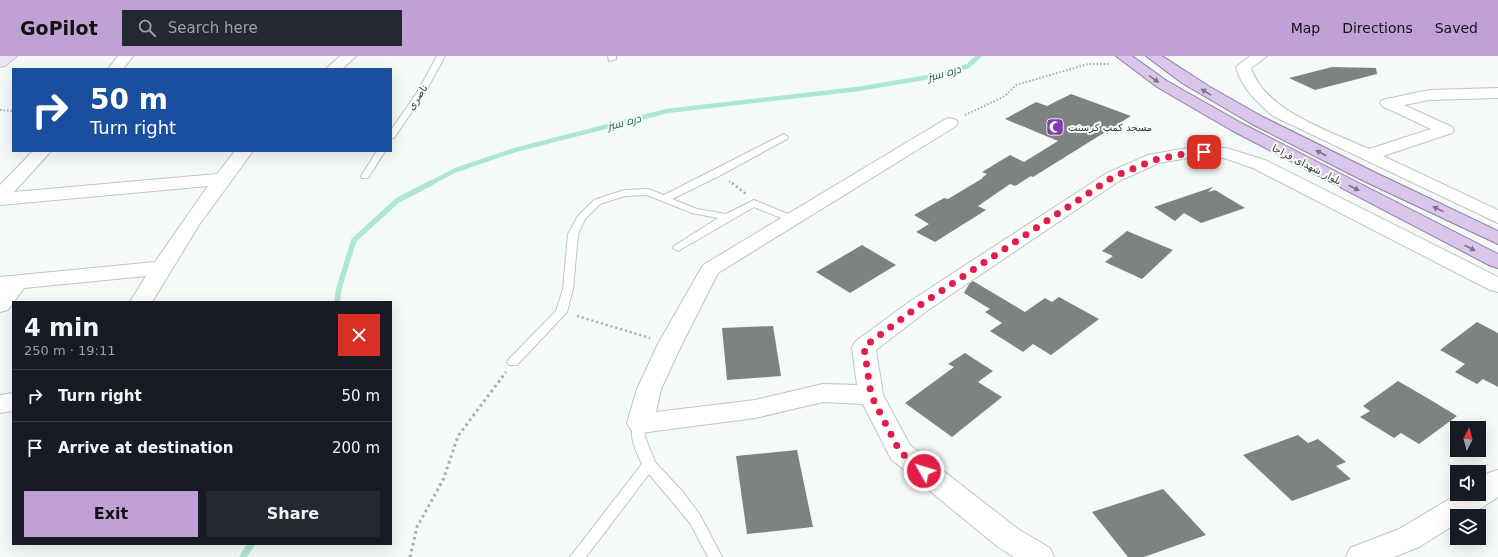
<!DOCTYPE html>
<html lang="en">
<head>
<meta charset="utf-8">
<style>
	body { margin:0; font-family:"DejaVu Sans",Cairo,sans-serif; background:#242831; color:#f1f3f6; height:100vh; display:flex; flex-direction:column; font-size:15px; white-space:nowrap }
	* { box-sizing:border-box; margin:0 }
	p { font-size:13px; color:#9ea1a6 }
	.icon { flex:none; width:22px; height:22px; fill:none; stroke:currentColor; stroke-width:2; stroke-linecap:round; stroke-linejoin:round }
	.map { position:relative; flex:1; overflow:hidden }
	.side { position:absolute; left:12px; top:245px; width:380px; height:244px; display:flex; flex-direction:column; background:#171b24; border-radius:0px; box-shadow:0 4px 16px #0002 }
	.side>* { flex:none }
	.top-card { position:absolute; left:12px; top:12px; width:380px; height:84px; border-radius:0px; box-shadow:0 4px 16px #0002; background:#1a4fa0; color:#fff; overflow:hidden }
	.needle { width:26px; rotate:6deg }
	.fabs { position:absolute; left:1450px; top:365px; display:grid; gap:8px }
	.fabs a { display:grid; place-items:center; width:36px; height:36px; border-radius:0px; background:#171b24; box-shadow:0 4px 16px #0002; font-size:20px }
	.pin { position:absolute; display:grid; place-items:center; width:34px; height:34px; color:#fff; margin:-17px; border-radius:8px; box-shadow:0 2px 6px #0006 }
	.me { position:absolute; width:44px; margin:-22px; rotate:309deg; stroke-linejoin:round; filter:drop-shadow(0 0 3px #0008) }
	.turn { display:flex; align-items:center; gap:14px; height:84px; padding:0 12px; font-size:18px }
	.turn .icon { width:52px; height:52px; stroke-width:2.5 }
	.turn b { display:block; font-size:28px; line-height:34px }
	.round { display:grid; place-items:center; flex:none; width:42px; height:42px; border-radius:0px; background:#242831 }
	.overview { display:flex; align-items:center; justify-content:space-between; height:68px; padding:0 12px }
	h1 { font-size:24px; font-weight:800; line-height:30px }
	.primary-button { display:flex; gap:8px; margin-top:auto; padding:8px 12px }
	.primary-button a { flex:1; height:46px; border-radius:0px; background:#c0a1d6; color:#111; font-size:16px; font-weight:800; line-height:46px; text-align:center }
	.primary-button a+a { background:#242831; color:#f1f3f6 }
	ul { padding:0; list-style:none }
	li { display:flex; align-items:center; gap:12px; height:52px; padding:0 12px; border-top:1px solid #363941 }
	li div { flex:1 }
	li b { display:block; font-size:15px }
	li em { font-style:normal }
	header { display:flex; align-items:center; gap:24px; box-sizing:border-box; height:56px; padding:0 20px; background:#c0a1d6; color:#111 }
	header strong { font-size:19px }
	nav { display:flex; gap:22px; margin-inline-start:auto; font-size:14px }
	.search { width:280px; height:36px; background:#242831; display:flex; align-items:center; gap:10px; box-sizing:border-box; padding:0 14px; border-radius:0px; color:#9ea1a6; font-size:15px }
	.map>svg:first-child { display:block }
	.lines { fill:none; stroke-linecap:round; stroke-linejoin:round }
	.stream-far2 { stroke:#aee7cf; stroke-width:4.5 }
	.stream-far1 { stroke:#aee7cf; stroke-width:5.5 }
	.stream { stroke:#aee7cf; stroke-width:7 }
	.building { fill:#7e8380 }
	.service-casing { stroke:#bfc5c2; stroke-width:2 }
	.minor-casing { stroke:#bfc5c2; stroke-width:2 }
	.secondary-casing { stroke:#bfc5c2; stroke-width:2 }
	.primary-casing { stroke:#927ca4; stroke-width:2 }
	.path-far2 { stroke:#a8adaa; stroke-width:2; stroke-dasharray:1.5 2; stroke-linecap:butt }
	.path-far1 { stroke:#a8adaa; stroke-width:2.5; stroke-dasharray:2 3; stroke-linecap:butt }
	.path { stroke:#a8adaa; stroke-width:3; stroke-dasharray:2.5 3.5; stroke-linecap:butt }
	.service { fill:#fff; fill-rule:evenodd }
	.minor { fill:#fff; fill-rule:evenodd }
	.secondary { fill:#ede2f5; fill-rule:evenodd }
	.primary { fill:#dac5eb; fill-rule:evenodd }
	.oneway { fill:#7a7381 }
	.route { stroke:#e11d48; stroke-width:7; stroke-dasharray:0 12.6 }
	.labels { text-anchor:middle; stroke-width:4; stroke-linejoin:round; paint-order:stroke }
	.far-street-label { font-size:10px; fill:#3a3c3b; stroke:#f4faf7 }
	.far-poi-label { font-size:10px; fill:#3a3c3b; stroke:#f4faf7; text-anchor:start }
	.far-water-label { font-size:11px; font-style:italic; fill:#1f634c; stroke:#f4faf7 }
</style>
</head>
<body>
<header>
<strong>GoPilot</strong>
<div class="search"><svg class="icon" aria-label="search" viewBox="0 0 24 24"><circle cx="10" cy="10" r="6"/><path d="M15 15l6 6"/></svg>Search here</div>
<nav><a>Map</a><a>Directions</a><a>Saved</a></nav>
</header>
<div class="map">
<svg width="1498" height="501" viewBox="0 0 1498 501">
	<rect width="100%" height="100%" fill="#f4faf7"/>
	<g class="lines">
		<polyline class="stream-far2" points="429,128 456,114 515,94 667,55 858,33 935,20 968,10 979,0"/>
		<polyline class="stream-far1" points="337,246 339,232 354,184 398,144 431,127"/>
		<polyline class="stream" points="243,501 251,488"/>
	</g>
	<g class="building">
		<polygon points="1332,11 1376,12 1377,18 1315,34 1289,22"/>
		<polygon points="1071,38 1131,60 1033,121 1031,120 1015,130 1010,128 978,150 986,154 935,186 916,176 929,168 914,159 944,142 948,143 983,122 982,122 987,118 982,116 1010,99 1024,106 1058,85 1005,63 1036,46 1047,50"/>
		<polygon points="1213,131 1208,136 1215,134 1245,152 1201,167 1184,157 1175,165 1154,151"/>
		<polygon points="1127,175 1173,194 1142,223 1105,206 1113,200 1102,195"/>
		<polygon points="862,189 896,209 850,237 816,216"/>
		<polygon points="973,225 1025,256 1045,242 1052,246 1059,241 1099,263 1051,299 1033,288 1023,296 990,275 1002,267 985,256 990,253 964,237 969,228"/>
		<polygon points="1477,266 1498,277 1498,331 1483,323 1477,328 1455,316 1465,308 1440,294"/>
		<polygon points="773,270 781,320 727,324 722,272"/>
		<polygon points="965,297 993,315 978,326 1002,341 952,381 905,347 954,311 948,308"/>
		<polygon points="1398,325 1429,343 1457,360 1419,388 1401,377 1394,382 1360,361 1370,355 1363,350"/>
		<polygon points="1298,379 1308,387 1318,383 1346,406 1336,410 1351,423 1292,445 1243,399"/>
		<polygon points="797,394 813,471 747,478 736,400"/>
		<polygon points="1163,433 1206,479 1144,501 1128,501 1092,456"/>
	</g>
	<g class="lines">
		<defs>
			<g id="service">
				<polygon points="437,0 445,0 426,35 394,82 391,82 391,74 418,35"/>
				<polygon points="608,0 616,0 616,3 609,5"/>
				<polygon points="784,78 788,81 787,83 719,120 672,143 697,153 726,158 754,144 795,161 797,163 795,165 789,165 754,151 678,195 673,192 674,190 718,162 692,157 647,139 625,140 600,148 585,163 578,178 573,233 567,256 517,309 509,309 507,306 509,303 556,255 563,233 568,178 578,160 594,144 624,134 648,133 664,139"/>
				<polygon points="377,95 385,95 368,122 362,122 361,120"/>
				<path d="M 640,362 L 645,364 L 646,367 L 645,381 L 655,406 L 683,436 L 700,459 L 722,501 L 708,501 L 690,467 L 649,418 L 586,501 L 570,501 L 642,408 C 636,394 627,379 635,364 Z"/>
			</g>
			<g id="minor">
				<polygon points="118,0 133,0 123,13 108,13"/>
				<polygon points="340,0 356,0 342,13 326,13"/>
				<path d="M 1250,0 L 1267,0 L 1251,12 C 1265,55 1330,75 1369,93 L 1431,73 L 1382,50 L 1380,47 L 1382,44 L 1429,34 L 1498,32 L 1498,42 L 1429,44 L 1404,49 L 1452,71 L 1454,74 L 1452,77 L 1383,100 L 1498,154 L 1498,167 L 1273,60 C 1257,46 1242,33 1236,11 Z"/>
				<polygon points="950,62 956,64 958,67 956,70 718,217 682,288 661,333 656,356 755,344 823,328 857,329 852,291 856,285 912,244 1107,117 1148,99 1193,91 1226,92 1265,104 1498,221 1498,236 1490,234 1253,112 1224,102 1193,101 1159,107 1119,125 928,254 876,294 883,339 910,389 1018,473 1050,492 1054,501 1014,501 998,491 891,403 863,348 823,346 755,362 640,377 631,374 627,367 637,333 658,288 703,209 944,64"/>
				<polygon points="33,95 51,95 14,136 217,118 235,95 253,95 199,169 152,246 130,246 146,220 24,232 8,254 0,256 0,221 155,206 208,130 0,149 0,129"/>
				<polygon points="13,337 13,355 0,357 0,339"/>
				<polygon points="1498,414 1498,441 1469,460 1457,460 1457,467 1419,491 1394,501 1346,501 1350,492 1399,473 1458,438 1479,438 1479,425 1488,417"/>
			</g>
			<polygon id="secondary" points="0,0 17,0 5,10 0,11"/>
			<g id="primary">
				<polygon points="1116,0 1132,0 1167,25 1243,68 1498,198 1498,212 1491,210 1231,74 1157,31"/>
				<polygon points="1146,0 1162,0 1210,31 1263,61 1376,117 1498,175 1498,188 1364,125 1252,68 1182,27"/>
			</g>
		</defs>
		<use href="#service" class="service-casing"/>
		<use href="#minor" class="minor-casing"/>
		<use href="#secondary" class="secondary-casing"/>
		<use href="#primary" class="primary-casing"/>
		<g class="path-far2">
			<polyline points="0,54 13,55"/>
			<polyline points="965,59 1005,40 1016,29 1088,8 1110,8"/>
			<polyline points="729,125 734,128"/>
		</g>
		<g class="path-far1">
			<polyline points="732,127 746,138"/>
			<polyline points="577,260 650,282"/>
		</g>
		<polyline class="path" points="410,501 417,471 443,424 458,380 506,316"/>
		<use href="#service" class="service"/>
		<use href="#minor" class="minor"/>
		<use href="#secondary" class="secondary"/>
		<use href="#primary" class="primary"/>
	</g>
	<defs><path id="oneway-solid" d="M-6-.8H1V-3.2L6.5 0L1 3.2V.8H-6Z"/></defs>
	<g class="oneway">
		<use href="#oneway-solid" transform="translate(1154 23) rotate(34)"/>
		<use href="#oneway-solid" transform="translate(1206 36) rotate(-148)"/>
		<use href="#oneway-solid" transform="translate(1321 97) rotate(-153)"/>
		<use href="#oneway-solid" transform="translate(1354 132) rotate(27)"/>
		<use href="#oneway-solid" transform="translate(1438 153) rotate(-154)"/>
		<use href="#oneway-solid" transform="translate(1470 192) rotate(27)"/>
	</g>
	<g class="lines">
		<polyline class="route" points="924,415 900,396 871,339 864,291 920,249 1113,121 1154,104 1193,96 1204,96"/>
	</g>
	<defs>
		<symbol id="mosque-square" viewBox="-11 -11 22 22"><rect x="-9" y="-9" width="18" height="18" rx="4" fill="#833caf" stroke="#f4faf7"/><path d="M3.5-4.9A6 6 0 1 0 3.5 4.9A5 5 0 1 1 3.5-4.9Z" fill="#fff"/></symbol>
	</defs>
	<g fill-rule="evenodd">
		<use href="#mosque-square" x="1045" y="61" width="20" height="20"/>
	</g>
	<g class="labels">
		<g class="far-street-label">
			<text transform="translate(417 41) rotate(-57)" y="4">ناصری</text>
			<text transform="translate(1307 108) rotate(27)" y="4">بلوار شهدای فراجا</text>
		</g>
		<g class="far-poi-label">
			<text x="1068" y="75">مسجد کمپ کرسنت</text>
		</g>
		<g class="far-water-label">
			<text transform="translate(944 17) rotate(-15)" y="4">دره سبز</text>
			<text transform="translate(624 66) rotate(-14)" y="4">دره سبز</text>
		</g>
	</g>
</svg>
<div class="fabs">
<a><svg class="needle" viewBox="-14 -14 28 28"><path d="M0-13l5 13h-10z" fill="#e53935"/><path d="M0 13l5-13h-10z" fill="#9ea1a6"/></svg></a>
<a><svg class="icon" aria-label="sound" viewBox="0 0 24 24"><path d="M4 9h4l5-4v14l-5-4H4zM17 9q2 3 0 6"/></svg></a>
<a><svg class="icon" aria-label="layers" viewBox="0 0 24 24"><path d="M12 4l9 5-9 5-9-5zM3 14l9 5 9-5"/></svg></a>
</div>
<div class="pin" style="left:1204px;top:96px;background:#d93025"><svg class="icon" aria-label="arrive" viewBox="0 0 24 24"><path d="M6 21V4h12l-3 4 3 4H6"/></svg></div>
<svg class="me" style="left:924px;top:415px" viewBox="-20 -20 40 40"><circle r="17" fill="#e11d48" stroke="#fff" stroke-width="3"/><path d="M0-11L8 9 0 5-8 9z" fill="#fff"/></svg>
<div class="top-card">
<div class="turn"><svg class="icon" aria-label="right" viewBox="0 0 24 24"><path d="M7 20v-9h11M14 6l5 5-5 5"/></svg><div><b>50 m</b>Turn right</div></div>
</div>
<section class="side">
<div class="overview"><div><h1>4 min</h1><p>250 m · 19:11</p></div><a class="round" style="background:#d93025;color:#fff"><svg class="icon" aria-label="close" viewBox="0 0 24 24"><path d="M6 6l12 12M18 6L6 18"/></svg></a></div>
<ul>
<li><svg class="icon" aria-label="right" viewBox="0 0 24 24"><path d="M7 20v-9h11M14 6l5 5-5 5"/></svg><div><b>Turn right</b></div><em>50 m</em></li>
<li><svg class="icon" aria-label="arrive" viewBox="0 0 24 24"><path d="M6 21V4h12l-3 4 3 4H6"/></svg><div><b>Arrive at destination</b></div><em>200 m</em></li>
</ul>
<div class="primary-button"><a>Exit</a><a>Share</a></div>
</section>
</div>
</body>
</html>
